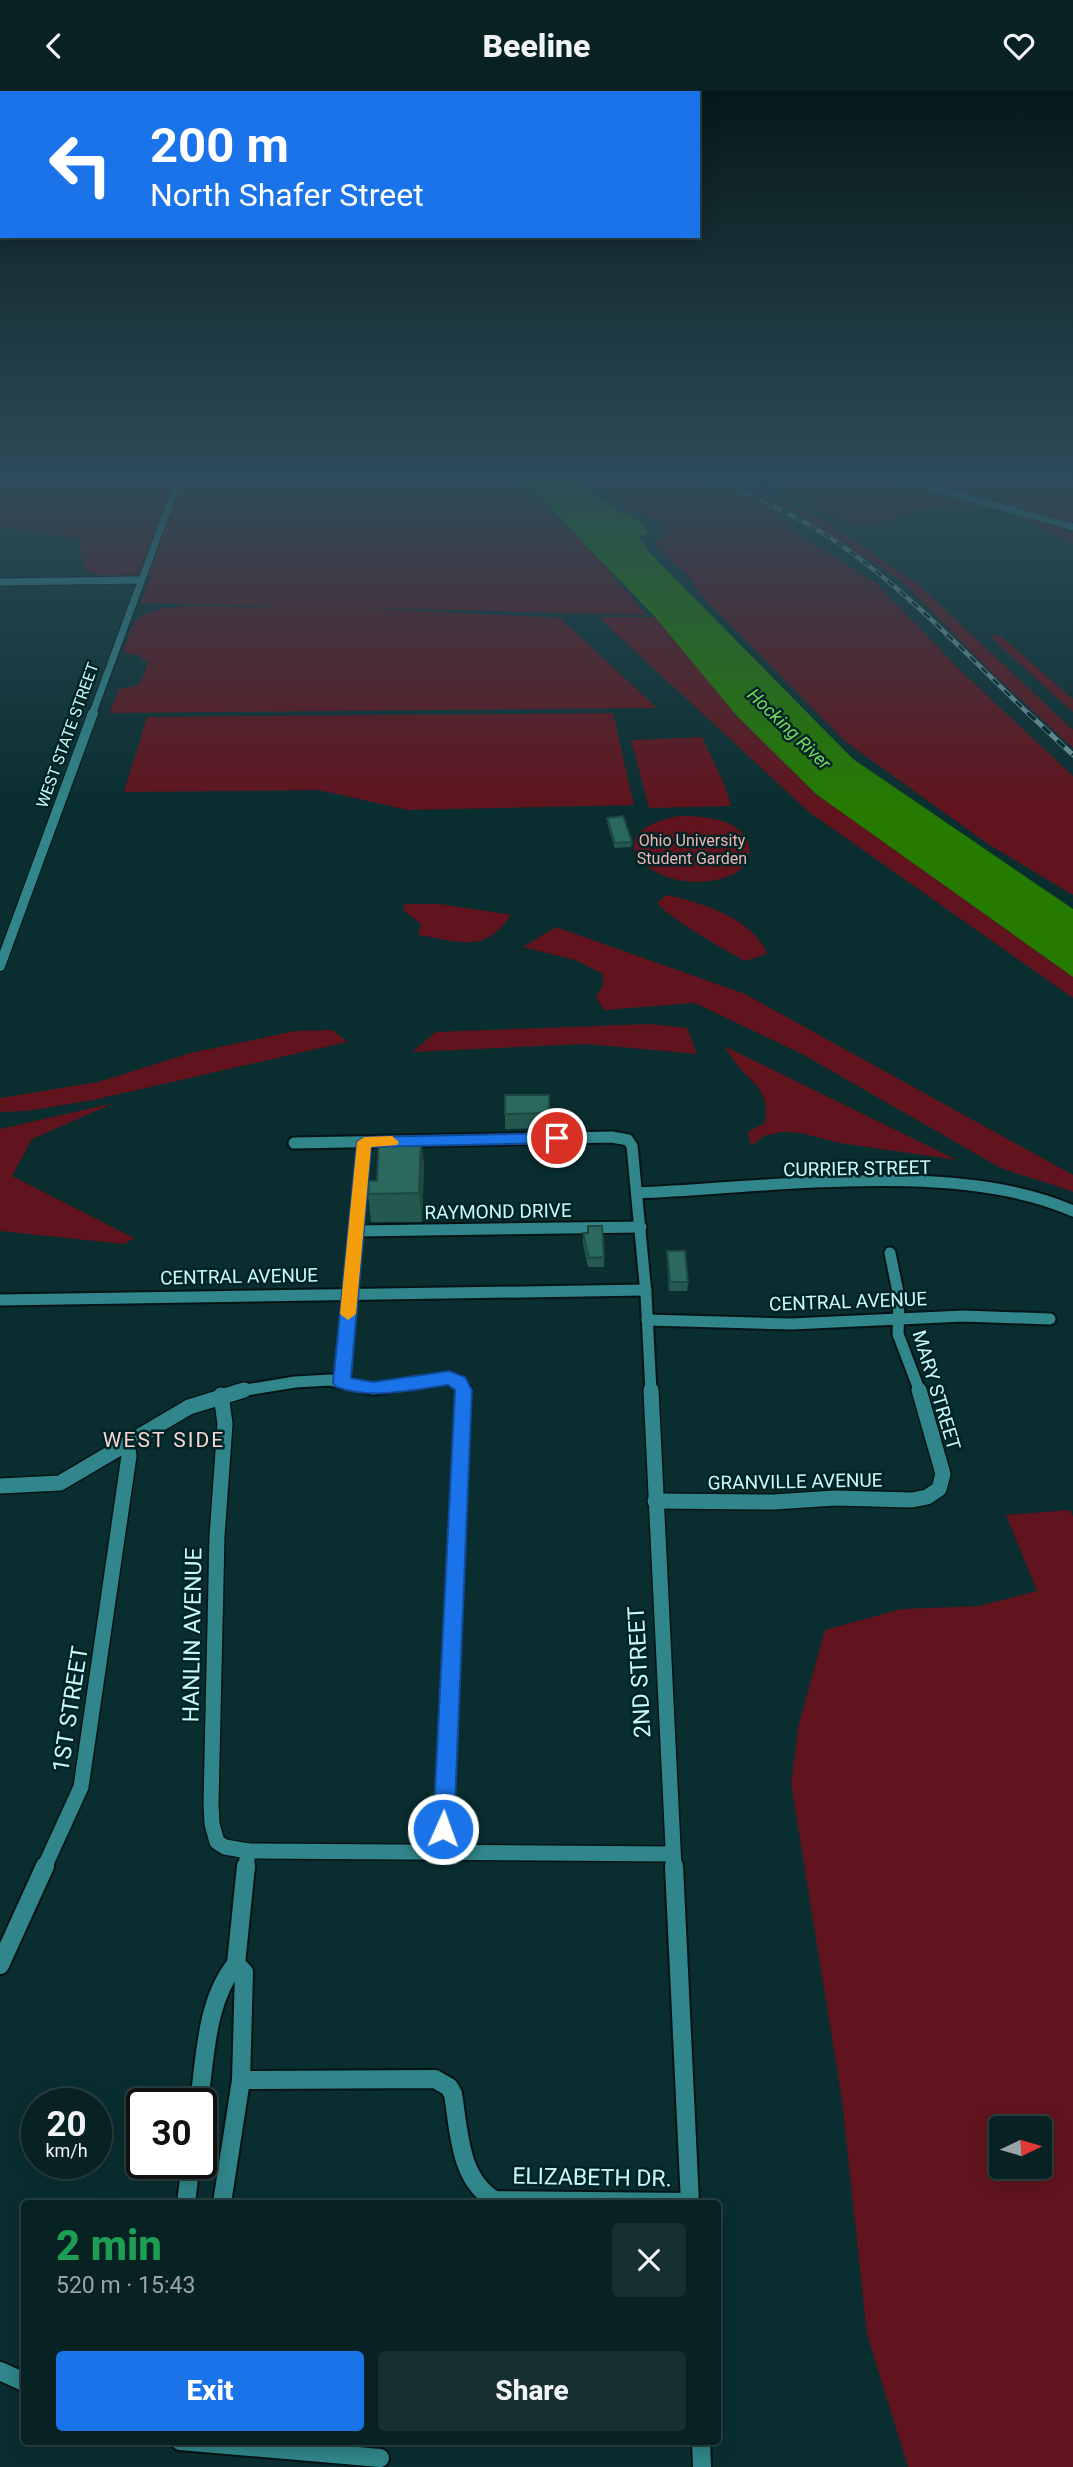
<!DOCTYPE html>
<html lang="en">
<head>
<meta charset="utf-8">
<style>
	body { margin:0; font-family:Roboto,sans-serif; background:#162f31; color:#f1f3f6; height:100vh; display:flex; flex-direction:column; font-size:26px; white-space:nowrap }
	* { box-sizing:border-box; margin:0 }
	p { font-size:23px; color:#98a4a6 }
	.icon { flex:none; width:38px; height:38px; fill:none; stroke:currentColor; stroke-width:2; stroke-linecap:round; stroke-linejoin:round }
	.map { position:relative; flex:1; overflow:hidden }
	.panel { position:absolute; left:21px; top:2109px; width:700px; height:245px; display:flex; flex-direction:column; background:#082224; border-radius:7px; box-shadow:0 4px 18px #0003,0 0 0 2px #293f41 }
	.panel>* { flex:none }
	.top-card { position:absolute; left:0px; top:0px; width:700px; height:147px; box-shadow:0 4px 18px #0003,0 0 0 2px #293f41; background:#1a73e8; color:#fff; overflow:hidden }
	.needle { width:46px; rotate:85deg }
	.fabs { position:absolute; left:989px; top:2025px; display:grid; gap:14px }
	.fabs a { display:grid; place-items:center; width:63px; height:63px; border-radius:7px; background:#082224; box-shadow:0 4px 18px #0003,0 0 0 2px #293f41; font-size:35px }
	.speed { position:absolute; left:21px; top:1997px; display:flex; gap:14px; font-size:35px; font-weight:700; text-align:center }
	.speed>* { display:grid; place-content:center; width:91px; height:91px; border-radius:50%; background:#082224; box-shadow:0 4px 18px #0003,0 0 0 2px #293f41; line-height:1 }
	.speed small { font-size:18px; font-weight:400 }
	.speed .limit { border:4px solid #111; border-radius:10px; background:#fff; color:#111 }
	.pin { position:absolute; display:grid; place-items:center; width:60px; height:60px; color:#fff; margin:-30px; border:4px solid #fff; border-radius:50%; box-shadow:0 2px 7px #0007 }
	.me { position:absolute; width:77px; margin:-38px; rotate:2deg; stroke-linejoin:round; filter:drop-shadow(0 0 5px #0008) }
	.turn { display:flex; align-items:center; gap:24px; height:147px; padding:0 35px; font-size:32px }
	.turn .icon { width:91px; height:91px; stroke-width:2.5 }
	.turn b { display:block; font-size:49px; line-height:60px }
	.round { display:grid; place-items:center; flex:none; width:74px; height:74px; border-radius:7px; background:#162f31 }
	.headline { display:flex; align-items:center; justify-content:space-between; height:119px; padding:0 35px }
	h1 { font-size:42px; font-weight:800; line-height:52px; color:#1e9e55 }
	.button { display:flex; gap:14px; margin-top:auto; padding:14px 35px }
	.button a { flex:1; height:80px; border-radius:7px; background:#1a73e8; color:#fff; font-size:28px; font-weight:800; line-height:80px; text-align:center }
	.button a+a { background:#162f31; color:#f1f3f6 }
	header { display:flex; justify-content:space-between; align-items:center; height:91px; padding:0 35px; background:#082224; font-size:32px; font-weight:800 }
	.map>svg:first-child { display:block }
	.green { fill:#61141d; fill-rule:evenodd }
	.water { fill:#257b00 }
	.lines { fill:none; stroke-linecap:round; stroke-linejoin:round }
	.street-far4-casing { stroke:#061415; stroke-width:9 }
	.street-far3-casing { stroke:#061415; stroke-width:12 }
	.street-far2-casing { stroke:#061415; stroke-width:15 }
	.street-far1-casing { stroke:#061415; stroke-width:18 }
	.street-casing { stroke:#061415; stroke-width:22 }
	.street-far4 { stroke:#30868a; stroke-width:7 }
	.street-far3 { stroke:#30868a; stroke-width:10 }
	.street-far2 { stroke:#30868a; stroke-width:11 }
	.street-far1 { stroke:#30868a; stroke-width:15 }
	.street { stroke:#30868a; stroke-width:18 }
	.rail-far1-casing { stroke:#6c9799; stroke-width:4.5 }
	.rail-casing { stroke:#6c9799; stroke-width:5 }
	.rail-far1 { stroke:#002426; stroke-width:2.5; stroke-dasharray:8; stroke-linecap:butt }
	.rail { stroke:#002426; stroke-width:3.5; stroke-dasharray:10; stroke-linecap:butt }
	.wall { fill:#255950 }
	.shaded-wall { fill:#1e4941 }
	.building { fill:#2b685d; stroke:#1e4941; stroke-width:2 }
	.route { fill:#1a73e8; stroke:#114b97; stroke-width:2 }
	.slow { fill:#f59e0b }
	.labels { text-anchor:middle; stroke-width:5; stroke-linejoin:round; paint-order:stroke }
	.far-street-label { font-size:16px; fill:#c8fafc; stroke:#002426 }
	.far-park-label { font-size:16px; fill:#f4b2b1; stroke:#002426 }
	.far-water-label { font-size:18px; font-style:italic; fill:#75dd5a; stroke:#002426 }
	.street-label { font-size:19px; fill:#c8fafc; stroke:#002426 }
	.neighbourhood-label { font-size:21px; letter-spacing:2px; fill:#f8d5d4; stroke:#002426 }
	.near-street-label { font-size:23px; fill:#c8fafc; stroke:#002426 }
</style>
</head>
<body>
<header><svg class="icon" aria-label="back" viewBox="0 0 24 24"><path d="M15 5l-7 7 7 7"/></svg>Beeline<svg class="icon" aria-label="heart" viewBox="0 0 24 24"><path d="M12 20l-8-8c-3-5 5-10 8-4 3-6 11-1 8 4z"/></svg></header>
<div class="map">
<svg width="1073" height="2376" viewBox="0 0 1073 2376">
	<rect width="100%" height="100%" fill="#0a2e30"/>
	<g class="green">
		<path d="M 0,385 L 505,385 C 560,422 604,473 646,524 L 365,517 L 560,527 L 657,617 L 110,622 L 119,598 L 139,594 L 149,570 L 143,570 L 141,565 L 123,561 C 127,551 131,533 139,527 C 165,506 242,520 275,515 L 141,512 L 151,484 L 99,484 L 86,480 L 79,458 L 83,448 L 0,436 Z"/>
		<path d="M 582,385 L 678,385 L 765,412 L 798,443 L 876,492 L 959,578 L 1073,685 L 1073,804 L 988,753 L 846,651 L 699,502 C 689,479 668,471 654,451 L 668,442 L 663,432 L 626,416 Z"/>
		<polygon points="721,385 731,385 816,424 918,493 1073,639 1073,657 992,582 904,492 786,415"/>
		<path d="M 759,385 L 857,385 L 977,410 L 1073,441 L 1073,453 C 1021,426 981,404 921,418 C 903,422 884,435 865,434 C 825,431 796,398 759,385 Z"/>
		<polygon points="896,385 1073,385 1073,432 944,394"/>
		<polygon points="598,526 655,526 736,624 816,703 1073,886 1073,907 809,721"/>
		<polygon points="1000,544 1073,608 1073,621 989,545"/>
		<polygon points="613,622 634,714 408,719 319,699 124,701 147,626"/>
		<polygon points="702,646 725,695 731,715 649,717 631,649"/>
		<path d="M 679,725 C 697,725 716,726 732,734 C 756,748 756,775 729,785 C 664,811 581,744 679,725 Z"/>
		<path d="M 666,804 C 700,811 753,827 767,863 L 745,870 C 723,858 672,829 657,812 Z"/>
		<path d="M 405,813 L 440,813 L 511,824 C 484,864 459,850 418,844 L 421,833 L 403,819 Z"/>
		<path d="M 556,836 L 745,903 L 1073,1084 L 1073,1101 C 1049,1091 1024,1086 999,1076 L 802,963 L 695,912 L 604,919 L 596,906 L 603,895 L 603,883 L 575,869 L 523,856 Z"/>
		<polygon points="649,933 687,937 697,963 587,953 412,961 436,941"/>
		<polygon points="333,939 347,951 93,1009 27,1020 0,1021 0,1007 98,991 191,962 295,940"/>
		<path d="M 724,955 L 957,1069 L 840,1052 L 801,1042 L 782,1041 L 764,1045 L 751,1055 L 748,1041 L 765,1032 C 769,1008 762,998 745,983 C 737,975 730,964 724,955 Z"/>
		<polygon points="114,1012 32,1048 12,1085 134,1147 124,1153 0,1140 0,1038"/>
		<path d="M 1069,1419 L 1073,1425 L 1073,2376 L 908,2376 L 867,2243 L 842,2009 L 791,1692 L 799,1633 L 825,1539 L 902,1518 L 979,1515 L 1037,1500 L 1006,1424 ZM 1001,2037 L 1040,2037 L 1040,2076 L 1001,2076 Z"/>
	</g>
	<polygon class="water" points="509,385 571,385 613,417 642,431 647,442 638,446 650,462 853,668 1073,818 1073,886 816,703 736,624 655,526 529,395"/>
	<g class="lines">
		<defs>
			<g id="street-far4">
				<polyline points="889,385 1073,436"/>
				<polyline points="0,491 141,489"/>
				<polyline points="92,624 180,385"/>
			</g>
			<polyline id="street-far3" points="0,875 93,622"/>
			<g id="street-far2">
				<polyline points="294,1052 612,1046 628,1049 632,1055 646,1203 651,1301"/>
				<path d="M 638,1102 C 765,1097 957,1068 1073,1120"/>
				<polyline points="357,1140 641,1136"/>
				<polyline points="890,1162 899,1206 898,1243 920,1301"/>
				<polyline points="0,1209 646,1199"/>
				<polyline points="647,1229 791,1233 964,1225 1050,1228"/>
				<polyline points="342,1292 364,1051"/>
				<polyline points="234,1301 295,1291 330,1289 373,1298 449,1287 459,1290 464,1301"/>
			</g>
			<g id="street-far1">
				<polyline points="651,1299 674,1777"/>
				<polyline points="221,1304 225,1333 217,1445 211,1712 212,1733 217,1751 225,1756 248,1760 673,1763"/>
				<polyline points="0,1395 60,1392 189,1316 244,1299"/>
				<polyline points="655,1410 774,1411 835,1407 912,1409 927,1406 939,1398 943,1383 919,1299"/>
				<polyline points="443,1760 464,1299"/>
				<polyline points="44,1777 81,1696 129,1365 127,1353"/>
				<polyline points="246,1777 248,1760"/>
			</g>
			<g id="street">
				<polyline points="674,1775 690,2112"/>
				<polyline points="0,1874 45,1775"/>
				<path d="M 241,1989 L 435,1988 L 449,1996 L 453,2003 C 459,2039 459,2089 495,2109 L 690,2111"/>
				<path d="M 199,2012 C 205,1967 206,1909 236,1873 L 246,1775"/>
				<polyline points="186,2112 191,2072"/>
				<polyline points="222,2112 241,1989 244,1881 236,1873"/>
				<polyline points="0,2280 24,2291"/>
				<polyline points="180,2350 380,2367"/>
				<polyline points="701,2350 702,2376"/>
			</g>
		</defs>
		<use href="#street-far4" class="street-far4-casing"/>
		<use href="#street-far3" class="street-far3-casing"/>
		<use href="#street-far2" class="street-far2-casing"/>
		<use href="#street-far1" class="street-far1-casing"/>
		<use href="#street" class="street-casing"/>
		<use href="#street-far4" class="street-far4"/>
		<use href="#street-far3" class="street-far3"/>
		<use href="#street-far2" class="street-far2"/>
		<use href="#street-far1" class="street-far1"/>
		<use href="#street" class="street"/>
		<defs>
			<path id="rail-far1" d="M 709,385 C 753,406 798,424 838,452 C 908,500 968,565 1030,624"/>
			<polyline id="rail" points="1028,622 1073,664"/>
		</defs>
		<use href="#rail-far1" class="rail-far1-casing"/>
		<use href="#rail" class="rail-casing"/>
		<use href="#rail-far1" class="rail-far1"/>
		<use href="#rail" class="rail"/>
	</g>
	<g class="wall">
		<polygon points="607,727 632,751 631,756 615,757 607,732"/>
		<polygon points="505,1004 549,1022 549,1037 505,1038"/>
		<polygon points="421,1047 424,1075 422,1131 371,1131 368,1103 377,1090"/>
		<polygon points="588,1135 604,1166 604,1176 588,1176 583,1152 583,1142 588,1142"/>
		<polygon points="667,1160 688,1191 687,1200 669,1200 667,1169"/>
	</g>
	<polygon class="shaded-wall" points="421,1047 424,1075 422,1131 419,1102"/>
	<g class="building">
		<polygon points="623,725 632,751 615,752 607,727"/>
		<polygon points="505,1004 549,1004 549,1022 505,1023"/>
		<polygon points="379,1047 421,1047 419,1102 368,1103 369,1090 377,1090"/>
		<polygon points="588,1135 602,1135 604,1166 589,1167 583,1142 588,1142"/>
		<polygon points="667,1160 685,1160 688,1191 670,1191"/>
	</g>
	<linearGradient id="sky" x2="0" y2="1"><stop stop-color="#06191a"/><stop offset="0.54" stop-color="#2d4c59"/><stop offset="1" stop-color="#2d4c59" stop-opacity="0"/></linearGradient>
	<rect width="1073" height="718" fill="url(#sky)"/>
	<path class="route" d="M 557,1042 L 564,1047 L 557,1052 L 371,1056 L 351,1287 L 373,1291 L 449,1280 L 465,1286 L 472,1299 L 454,1738 L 451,1746 L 443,1749 L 436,1746 L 433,1738 L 455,1299 L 448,1294 C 410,1299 373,1309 336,1296 L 333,1292 L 357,1051 L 364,1046 Z"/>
	<polygon class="slow" points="392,1045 399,1051 397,1054 371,1056 356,1223 348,1229 340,1223 357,1051 364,1046"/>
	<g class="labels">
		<g class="far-street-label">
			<text transform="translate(67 644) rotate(-70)" y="6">WEST STATE STREET</text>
		</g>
		<g class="far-park-label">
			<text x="692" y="755">Ohio University<tspan x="692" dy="18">Student Garden</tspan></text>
		</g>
		<g class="far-water-label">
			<text transform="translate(789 638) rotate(44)" y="6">Hocking River</text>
		</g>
		<g class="street-label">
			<text transform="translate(857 1077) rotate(-1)" y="7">CURRIER STREET</text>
			<text transform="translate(498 1120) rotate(-1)" y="7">RAYMOND DRIVE</text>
			<text transform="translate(239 1185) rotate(-1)" y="7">CENTRAL AVENUE</text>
			<text transform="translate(848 1210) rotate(-2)" y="7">CENTRAL AVENUE</text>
			<text transform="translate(937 1299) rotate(73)" y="7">MARY STREET</text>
			<text transform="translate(795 1390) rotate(-1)" y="7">GRANVILLE AVENUE</text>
		</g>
		<g class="neighbourhood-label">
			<text x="164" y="1356">WEST SIDE</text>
		</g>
		<g class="near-street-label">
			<text transform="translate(192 1544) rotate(-89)" y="8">HANLIN AVENUE</text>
			<text transform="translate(639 1581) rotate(-93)" y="8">2ND STREET</text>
			<text transform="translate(70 1618) rotate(-81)" y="8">1ST STREET</text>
			<text transform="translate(592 2086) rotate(1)" y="8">ELIZABETH DR.</text>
		</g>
	</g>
</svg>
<div class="fabs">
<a><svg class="needle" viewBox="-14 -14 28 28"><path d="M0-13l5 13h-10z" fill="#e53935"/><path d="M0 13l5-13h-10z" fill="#98a4a6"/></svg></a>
</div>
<div class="speed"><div>20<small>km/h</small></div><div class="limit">30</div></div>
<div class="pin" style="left:557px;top:1047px;background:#d93025"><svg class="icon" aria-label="arrive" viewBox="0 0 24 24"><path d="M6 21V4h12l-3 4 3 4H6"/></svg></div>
<svg class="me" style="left:443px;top:1738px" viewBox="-20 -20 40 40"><circle r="17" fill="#1a73e8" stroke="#fff" stroke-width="3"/><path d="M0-11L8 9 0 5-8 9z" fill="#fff"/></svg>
<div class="top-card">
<div class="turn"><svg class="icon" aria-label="left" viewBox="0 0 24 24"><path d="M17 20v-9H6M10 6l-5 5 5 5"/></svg><div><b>200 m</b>North Shafer Street</div></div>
</div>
<section class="panel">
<div class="headline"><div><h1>2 min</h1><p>520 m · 15:43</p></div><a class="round"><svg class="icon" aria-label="close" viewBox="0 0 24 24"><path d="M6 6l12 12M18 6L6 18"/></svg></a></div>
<div class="button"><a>Exit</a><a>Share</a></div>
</section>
</div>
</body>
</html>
